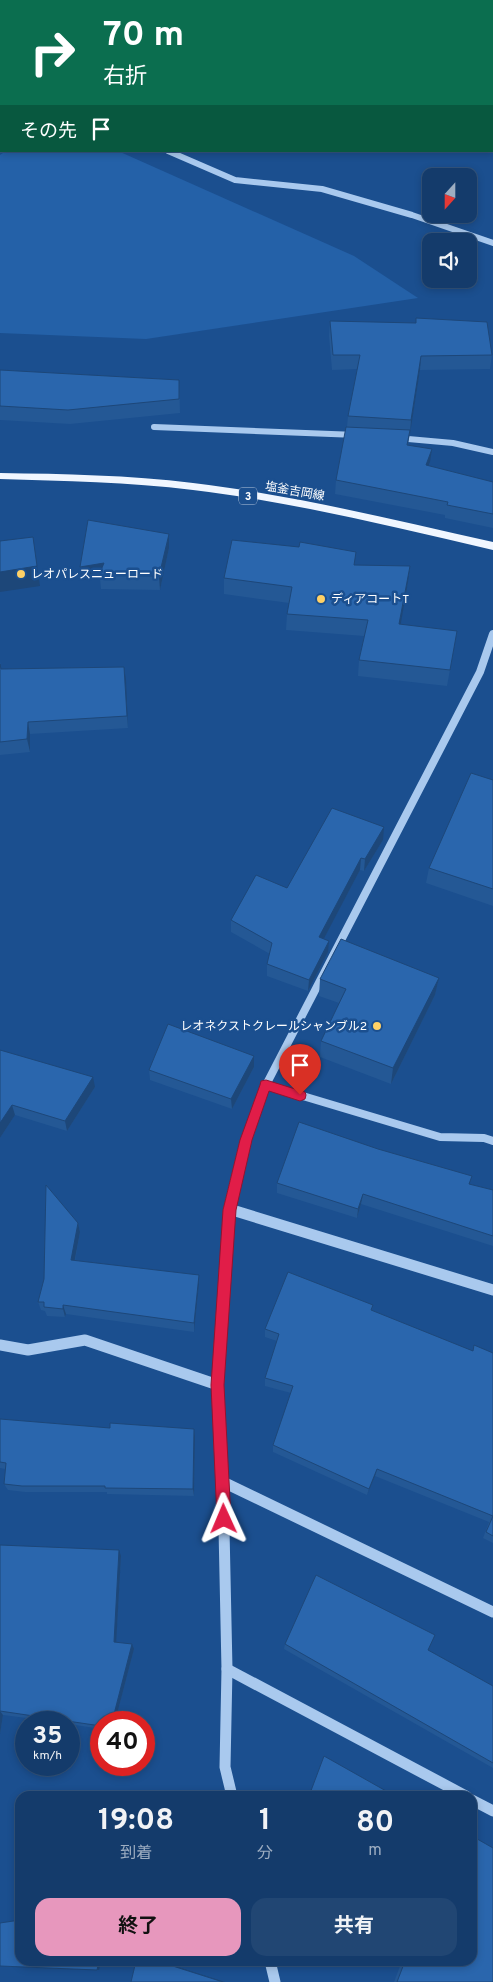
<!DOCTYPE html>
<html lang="ja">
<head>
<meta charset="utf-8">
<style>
	body { margin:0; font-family:Overpass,"Noto Sans JP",sans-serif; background:#214673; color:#f1f3f6; height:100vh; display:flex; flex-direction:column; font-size:19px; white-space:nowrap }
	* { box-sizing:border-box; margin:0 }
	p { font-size:16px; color:#9dadc1 }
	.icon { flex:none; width:28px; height:28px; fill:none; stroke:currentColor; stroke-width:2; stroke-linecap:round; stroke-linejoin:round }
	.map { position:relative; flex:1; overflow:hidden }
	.details { position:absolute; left:15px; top:1791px; width:462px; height:175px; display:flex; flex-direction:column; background:#143b6b; border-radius:15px; box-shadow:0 2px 8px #0003,0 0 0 1px #33557e }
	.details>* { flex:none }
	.banner { position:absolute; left:0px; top:0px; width:494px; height:152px; box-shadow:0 2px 8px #0003,0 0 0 1px #33557e; background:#0b6e4f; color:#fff; overflow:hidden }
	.needle { width:32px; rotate:201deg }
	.fabs { position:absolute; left:422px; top:168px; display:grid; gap:10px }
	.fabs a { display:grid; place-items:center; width:55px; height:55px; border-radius:10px; background:#143b6b; box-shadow:0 2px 8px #0003,0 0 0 1px #33557e; font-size:25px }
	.speed { position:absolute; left:15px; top:1711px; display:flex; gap:10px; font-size:25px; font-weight:700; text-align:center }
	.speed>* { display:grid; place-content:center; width:65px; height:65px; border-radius:50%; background:#143b6b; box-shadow:0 2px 8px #0003,0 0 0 1px #33557e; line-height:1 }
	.speed small { font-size:12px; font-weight:400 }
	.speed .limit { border:8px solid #d22; background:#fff; color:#111 }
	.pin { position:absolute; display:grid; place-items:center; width:42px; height:42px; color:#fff; margin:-51px -21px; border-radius:50% 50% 50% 0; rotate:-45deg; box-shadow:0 0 5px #0007 }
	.pin .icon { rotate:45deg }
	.me { position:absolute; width:55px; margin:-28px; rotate:359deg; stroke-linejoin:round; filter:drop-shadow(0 0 4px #0008) }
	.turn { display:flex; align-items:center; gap:18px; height:105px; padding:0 20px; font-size:22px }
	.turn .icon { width:65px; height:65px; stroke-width:2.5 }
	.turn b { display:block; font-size:35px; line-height:42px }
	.then { display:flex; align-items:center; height:48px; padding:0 20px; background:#0003; gap:10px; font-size:19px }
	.eta { display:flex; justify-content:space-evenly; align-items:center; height:85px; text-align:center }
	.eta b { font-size:30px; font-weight:700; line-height:35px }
	.primary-button { display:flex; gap:10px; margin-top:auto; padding:10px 20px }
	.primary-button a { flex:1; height:58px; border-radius:15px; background:#e797bd; color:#111; font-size:20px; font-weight:700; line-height:58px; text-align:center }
	.primary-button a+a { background:#214673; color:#f1f3f6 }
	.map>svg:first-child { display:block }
	.green { fill:#2461a8 }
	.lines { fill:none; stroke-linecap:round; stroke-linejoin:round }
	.minor-far2 { stroke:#a9c9ee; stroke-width:6 }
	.minor-far1 { stroke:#a9c9ee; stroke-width:8 }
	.minor { stroke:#a9c9ee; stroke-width:11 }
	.major { fill:#f0f6ff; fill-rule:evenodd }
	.wall { fill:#245895 }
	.shaded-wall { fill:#1d4779 }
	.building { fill:#2a66ad; stroke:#1d4779 }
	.route { fill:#e11d48; stroke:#92132f }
	.poi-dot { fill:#ffd166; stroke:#1b4f8f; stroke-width:2 }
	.labels { text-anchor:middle; stroke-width:5; stroke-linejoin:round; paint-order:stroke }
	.shield { fill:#1b4f8f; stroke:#bbcadd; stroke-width:1 }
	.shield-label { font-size:11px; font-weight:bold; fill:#fff }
	.street-label { font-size:12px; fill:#fff; stroke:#1b4f8f }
	.poi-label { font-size:12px; fill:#fff; stroke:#1b4f8f; text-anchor:start }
</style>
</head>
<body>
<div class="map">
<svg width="493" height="1982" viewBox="0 0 493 1982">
	<rect width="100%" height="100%" fill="#1b4f8f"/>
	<g class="green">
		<polygon points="247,0 493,0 493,145 492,1"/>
		<polygon points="6,151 118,151 354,256 418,298 146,339 0,333 0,155"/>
	</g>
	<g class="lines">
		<g class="minor-far2">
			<polyline points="168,151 235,180 322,189 412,215 493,243"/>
			<polyline points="154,427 357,435"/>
			<polyline points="397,438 453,443 493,452"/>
		</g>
		<g class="minor-far1">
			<polyline points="266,1085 440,1137 484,1138 493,1141"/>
			<polyline points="245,1145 266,1085 480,672 493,634"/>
		</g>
		<g class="minor">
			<polyline points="229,1209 493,1290"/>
			<polyline points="0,1345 28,1350 85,1340 218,1385"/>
			<polyline points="223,1482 493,1612"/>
			<polyline points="227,1669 466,1796"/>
			<polyline points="232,1796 225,1767 227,1669 223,1482 218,1385 229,1209 245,1144"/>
			<polyline points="472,1800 493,1811"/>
			<polyline points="270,1961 275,1982"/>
		</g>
		<path class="major" d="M 0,473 C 64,474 129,475 193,483 C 294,495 394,520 493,542 L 493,550 C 394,527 294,502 193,490 C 129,482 64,481 0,479 Z"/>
	</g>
	<g class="wall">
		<polygon points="330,321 492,355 490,369 420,370 408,445 430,462 429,466 493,482 493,528 445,518 445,515 335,494 336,480 347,427 348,416 357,369 332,370 329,336"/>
		<polygon points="0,370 179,380 180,413 70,424 0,420"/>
		<polygon points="169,534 169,548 160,590 101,589 100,578 82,580"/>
		<polygon points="355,565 408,582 400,625 457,631 447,686 358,676 359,660 364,636 286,630 287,614 289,603 224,594 224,578"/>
		<polygon points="0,661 1,669 124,667 128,728 30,734 30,752 0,755"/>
		<polygon points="493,780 493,906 426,883 429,868"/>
		<polygon points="383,840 364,871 360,870 324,938 328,952 308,991 267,976 267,964 270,954 231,932 231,920 287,888"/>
		<polygon points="439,978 435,995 391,1084 320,1057 321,1041 339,1003 319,996 320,979"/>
		<polygon points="0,1050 95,1087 67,1131 15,1115 0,1138"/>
		<polygon points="254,1067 232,1109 150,1080 149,1070"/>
		<polygon points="277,1183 470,1184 493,1190 493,1246 361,1204 357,1218 277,1193"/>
		<polygon points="78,1223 80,1232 75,1261 199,1284 194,1332 66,1314 65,1317 47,1316 45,1311 41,1310 38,1302"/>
		<polygon points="373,1305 372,1310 472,1351 493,1353 493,1543 483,1538 489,1522 375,1476 367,1495 273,1452 273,1445 291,1393 265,1386 265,1378 277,1341 265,1337 265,1329"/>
		<polygon points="0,1419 110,1428 194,1429 195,1437 194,1496 107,1494 107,1492 25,1492 8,1490 4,1484 5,1469 0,1468"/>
		<polygon points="0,1545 121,1556 116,1642 134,1649 115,1722 101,1722 101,1729 69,1724 69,1722 58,1722 3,1715 0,1734"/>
		<polygon points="285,1644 428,1650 493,1686 493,1768 284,1649"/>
		<polygon points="402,1961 472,1961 493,1982 394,1982"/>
	</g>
	<g class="shaded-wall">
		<polygon points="1,124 1,140 0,141 0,125"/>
		<polygon points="421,356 420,370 410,434 411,420"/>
		<polygon points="432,449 430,462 424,479 426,465"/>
		<polygon points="169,534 169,548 160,590 159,576"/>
		<polygon points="33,537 40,586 0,592 0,572"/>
		<polygon points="104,563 99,575 100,578 82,580 80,567"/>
		<polygon points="410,566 408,582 398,640 399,624"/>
		<polygon points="124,667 126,680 128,728 127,716"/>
		<polygon points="28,722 30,734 30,752 27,739"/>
		<polygon points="384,827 383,840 364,871 365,859"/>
		<polygon points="361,858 360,870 319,948 319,937"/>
		<polygon points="329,941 328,952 308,991 309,980"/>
		<polygon points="439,978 435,995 391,1084 393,1068"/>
		<polygon points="254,1056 254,1067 232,1109 231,1099"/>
		<polygon points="93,1077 95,1087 67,1131 65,1121"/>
		<polygon points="12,1105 15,1115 0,1138 0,1123"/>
		<polygon points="363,1194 361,1204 357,1218 358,1209"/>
		<polygon points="78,1223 80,1232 73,1269 71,1260"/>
		<polygon points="199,1275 199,1284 194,1332 194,1323"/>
		<polygon points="63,1305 66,1314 65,1317 63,1309"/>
		<polygon points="194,1429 195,1437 194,1496 193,1489"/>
		<polygon points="377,1469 375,1476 367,1495 369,1489"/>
		<polygon points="119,1550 121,1556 116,1646 114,1642"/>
		<polygon points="132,1644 134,1649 115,1722 112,1722"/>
		<polygon points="0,1711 3,1715 0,1734"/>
		<polygon points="99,1961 101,1961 99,1970 97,1970"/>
		<polygon points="157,1961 159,1961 225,1982 223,1982"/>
	</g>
	<g class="building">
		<polygon points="0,110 1,111 1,124 0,125"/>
		<polygon points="416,318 487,322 492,355 421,356 411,420 348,416 360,355 333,355 330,321 416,323"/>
		<polygon points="0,370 179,380 179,399 68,410 0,406"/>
		<polygon points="346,427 410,430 407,445 432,449 426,465 493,482 493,514 447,505 448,502 336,480"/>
		<polygon points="88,520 169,534 159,576 99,575 104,563 80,567"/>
		<polygon points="33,537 37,566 0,572 0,541"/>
		<polygon points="232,540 299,547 300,542 356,552 354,565 410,566 399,624 457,631 450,670 359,660 368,620 287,614 292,587 224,578"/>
		<polygon points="0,664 1,669 124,667 127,716 28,722 27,739 0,742"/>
		<polygon points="471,773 493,780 493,889 429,868"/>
		<polygon points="332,808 384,827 365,859 361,858 319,937 329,941 309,980 267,964 272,943 231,920 256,875 287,888"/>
		<polygon points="341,939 439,978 393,1068 321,1041 346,989 320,979"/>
		<polygon points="168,1024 254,1056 231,1099 149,1070"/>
		<polygon points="0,1050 93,1077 65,1121 12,1105 0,1123"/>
		<polygon points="299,1122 378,1149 472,1176 469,1184 493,1190 493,1236 363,1194 358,1209 277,1183"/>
		<polygon points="46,1185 78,1223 71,1260 199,1275 194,1323 63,1305 63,1309 44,1307 44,1302 38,1302 44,1279"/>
		<polygon points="288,1272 373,1305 371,1310 473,1351 474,1345 493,1353 493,1536 486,1532 493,1516 377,1469 369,1489 273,1445 293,1386 265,1378 279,1334 265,1329"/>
		<polygon points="0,1419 110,1428 110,1423 194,1429 193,1489 105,1488 105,1486 22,1486 4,1484 6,1463 0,1462"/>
		<polygon points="0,1545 119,1550 114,1642 132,1644 112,1722 101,1722 101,1726 0,1711"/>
		<polygon points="316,1575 435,1635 428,1650 493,1686 493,1763 285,1644"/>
		<polygon points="324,1756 395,1796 309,1796"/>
		<polygon points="472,1836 493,1848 493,1982 397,1982 405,1961 472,1961"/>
		<polygon points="20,1920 20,1961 99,1961 97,1970 0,1966 0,1923"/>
		<polygon points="136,1961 157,1961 223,1982 131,1982"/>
	</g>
	<polygon class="route" points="266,1080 305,1092 306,1095 305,1099 300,1101 269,1091 252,1140 236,1210 224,1385 231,1519 229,1524 224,1526 219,1524 217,1519 211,1385 223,1210 240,1140 260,1085 261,1081"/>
	<g class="poi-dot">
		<circle cx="21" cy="574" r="5"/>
		<circle cx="321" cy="599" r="5"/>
		<circle cx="377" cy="1026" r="5"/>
	</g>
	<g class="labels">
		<rect class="shield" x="239" y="487.5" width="18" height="17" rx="4"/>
		<g class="shield-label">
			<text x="248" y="500">3</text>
		</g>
		<g class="street-label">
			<text transform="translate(295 491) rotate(10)" y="4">塩釜吉岡線</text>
		</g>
		<g class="poi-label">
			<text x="31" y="578">レオパレスニューロード</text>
			<text x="331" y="603">ディアコートT</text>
			<text x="367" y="1030" text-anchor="end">レオネクストクレールシャンブル2</text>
		</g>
	</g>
</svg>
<div class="fabs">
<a><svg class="needle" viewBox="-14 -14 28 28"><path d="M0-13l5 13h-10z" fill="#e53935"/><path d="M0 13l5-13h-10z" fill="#9dadc1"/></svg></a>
<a><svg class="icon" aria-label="sound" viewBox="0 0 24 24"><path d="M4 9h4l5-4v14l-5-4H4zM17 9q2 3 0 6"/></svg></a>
</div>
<div class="speed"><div>35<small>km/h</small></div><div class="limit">40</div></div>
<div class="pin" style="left:300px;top:1095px;background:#d93025"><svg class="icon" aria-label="arrive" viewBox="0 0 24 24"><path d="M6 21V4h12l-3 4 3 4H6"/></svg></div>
<svg class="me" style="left:224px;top:1519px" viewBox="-20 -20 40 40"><path d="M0-17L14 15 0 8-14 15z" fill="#e11d48" stroke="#fff" stroke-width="4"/></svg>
<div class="banner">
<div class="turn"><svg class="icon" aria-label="right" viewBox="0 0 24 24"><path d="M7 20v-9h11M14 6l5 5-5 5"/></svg><div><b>70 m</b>右折</div></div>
<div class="then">その先<svg class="icon" aria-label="arrive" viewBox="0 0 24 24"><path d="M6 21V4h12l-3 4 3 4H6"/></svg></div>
</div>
<section class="details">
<div class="eta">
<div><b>19:08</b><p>到着</p></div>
<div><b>1</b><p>分</p></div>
<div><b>80</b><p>m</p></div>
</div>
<div class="primary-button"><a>終了</a><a>共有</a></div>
</section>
</div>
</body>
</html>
